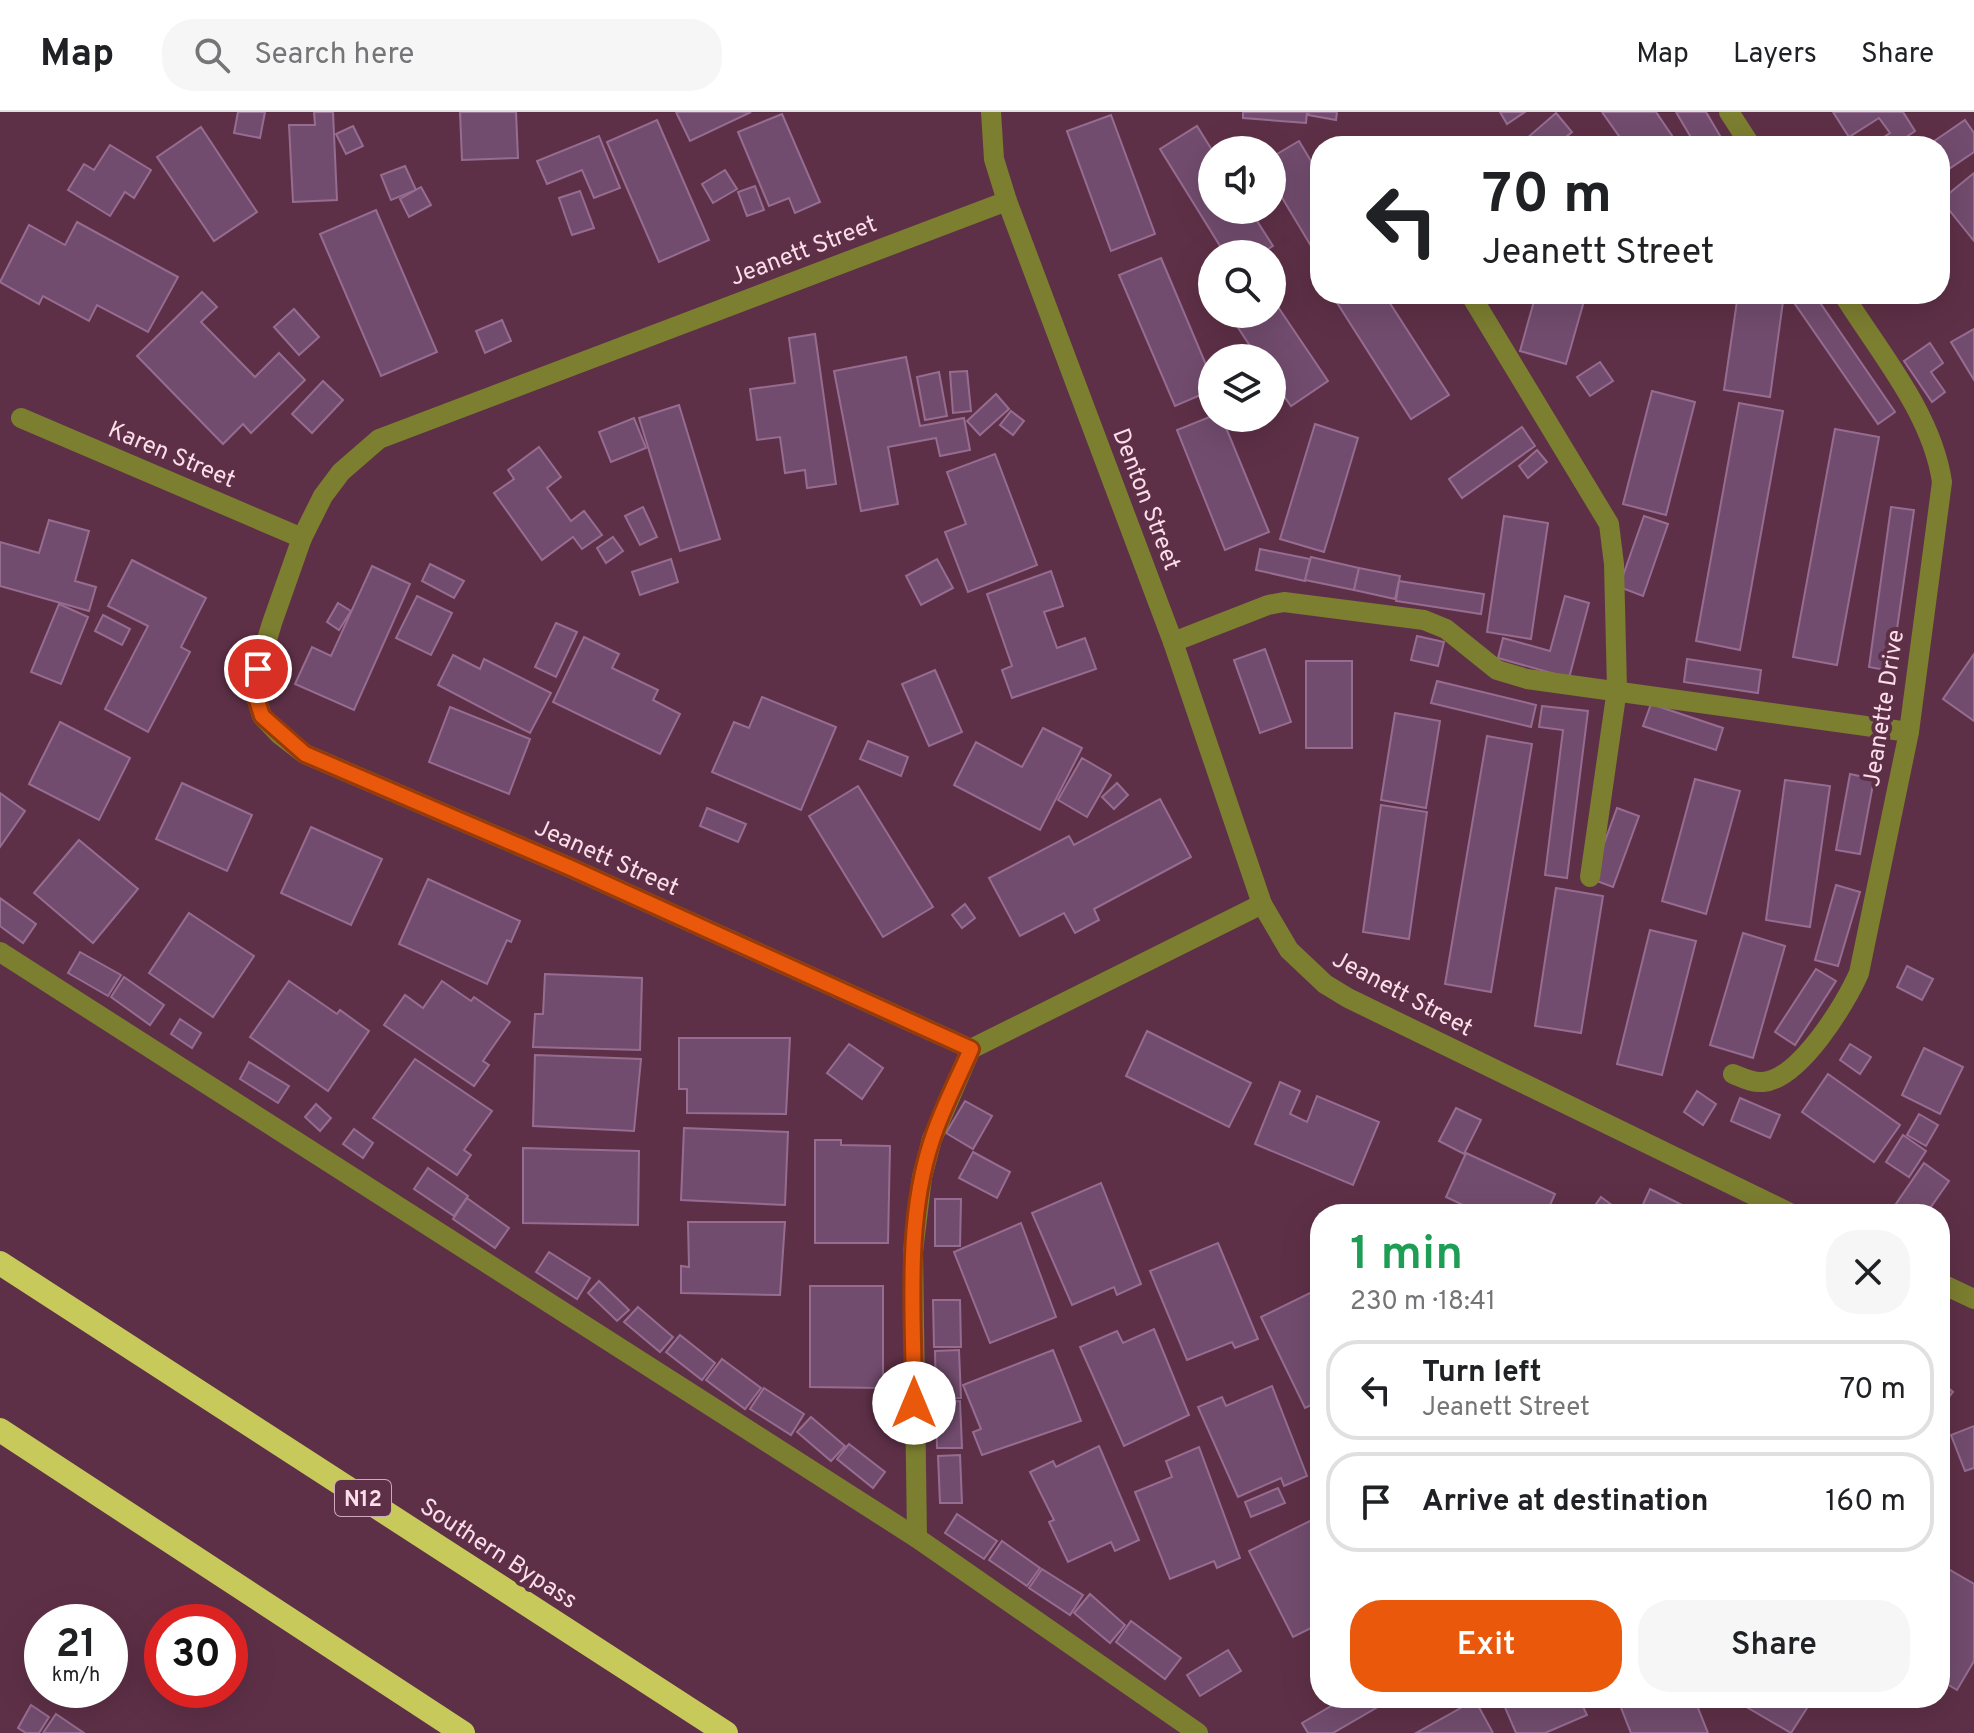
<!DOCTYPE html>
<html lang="en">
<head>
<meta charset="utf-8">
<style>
	body { margin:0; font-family:Overpass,sans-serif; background:#f6f6f6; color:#202124; height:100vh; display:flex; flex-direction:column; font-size:30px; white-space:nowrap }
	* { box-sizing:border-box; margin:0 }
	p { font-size:26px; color:#757577 }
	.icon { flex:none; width:44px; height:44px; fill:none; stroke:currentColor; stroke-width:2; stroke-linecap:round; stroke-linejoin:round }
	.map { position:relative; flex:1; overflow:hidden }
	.side { position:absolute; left:1310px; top:1092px; width:640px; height:504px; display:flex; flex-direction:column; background:#fff; border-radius:32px; box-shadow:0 8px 32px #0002 }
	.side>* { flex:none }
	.banner { position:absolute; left:1310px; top:24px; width:640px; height:168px; border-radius:32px; box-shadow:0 8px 32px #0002; background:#fff; color:#202124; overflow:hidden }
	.fabs { position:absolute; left:1198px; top:24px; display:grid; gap:16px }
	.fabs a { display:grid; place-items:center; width:88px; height:88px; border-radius:50%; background:#fff; box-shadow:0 8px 32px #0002; font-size:40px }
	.speed { position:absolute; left:24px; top:1492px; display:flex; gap:16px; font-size:40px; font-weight:700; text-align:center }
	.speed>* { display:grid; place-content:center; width:104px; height:104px; border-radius:50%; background:#fff; box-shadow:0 8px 32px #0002; line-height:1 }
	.speed small { font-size:20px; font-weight:400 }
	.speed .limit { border:12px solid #d22; background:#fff; color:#111 }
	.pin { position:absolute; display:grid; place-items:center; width:68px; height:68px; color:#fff; margin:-34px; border:4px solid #fff; border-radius:50%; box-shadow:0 2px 8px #0007 }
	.me { position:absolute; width:88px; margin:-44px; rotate:0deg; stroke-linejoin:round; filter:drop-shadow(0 0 6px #0008) }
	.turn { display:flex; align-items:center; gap:28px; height:168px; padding:0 40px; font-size:36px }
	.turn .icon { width:104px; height:104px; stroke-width:2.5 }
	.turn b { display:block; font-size:56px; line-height:68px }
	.round { display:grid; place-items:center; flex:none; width:84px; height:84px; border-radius:32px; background:#f6f6f6 }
	.overview { display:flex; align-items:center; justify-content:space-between; height:136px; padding:0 40px }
	h1 { font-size:48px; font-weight:600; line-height:60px; color:#1e9e55 }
	.cta { display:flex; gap:16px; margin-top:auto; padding:16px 40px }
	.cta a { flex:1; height:92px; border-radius:32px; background:#ea580c; color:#fff; font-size:32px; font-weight:600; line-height:92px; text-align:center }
	.cta a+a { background:#f6f6f6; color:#202124 }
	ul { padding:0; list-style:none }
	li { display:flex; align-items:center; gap:24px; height:100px; margin:0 16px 12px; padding:0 24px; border:4px solid #e0e0e0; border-radius:32px }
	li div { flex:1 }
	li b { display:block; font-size:30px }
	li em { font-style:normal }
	header { display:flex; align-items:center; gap:48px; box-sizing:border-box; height:112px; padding:0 40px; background:#fff; border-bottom:2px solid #e0e0e0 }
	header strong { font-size:38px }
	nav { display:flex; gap:44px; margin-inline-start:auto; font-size:28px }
	.search { width:560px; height:72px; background:#f6f6f6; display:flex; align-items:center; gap:20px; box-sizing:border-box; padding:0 28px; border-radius:32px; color:#757577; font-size:30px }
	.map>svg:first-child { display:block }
	.building { fill:#724c6e; stroke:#966d91; stroke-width:2 }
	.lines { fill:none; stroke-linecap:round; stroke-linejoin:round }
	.minor { stroke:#7c7e30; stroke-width:20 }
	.highway { stroke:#c7ca5b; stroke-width:24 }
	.route-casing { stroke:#983908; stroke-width:20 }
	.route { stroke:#ea580c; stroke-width:14 }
	.labels { text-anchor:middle; stroke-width:8; stroke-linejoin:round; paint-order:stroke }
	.shield { fill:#5e3047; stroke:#ccaab9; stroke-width:2 }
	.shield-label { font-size:22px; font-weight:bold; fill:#fbdeea }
	.street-label { font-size:24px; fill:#fbdeea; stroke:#5e3047 }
</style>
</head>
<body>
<header>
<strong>Map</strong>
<div class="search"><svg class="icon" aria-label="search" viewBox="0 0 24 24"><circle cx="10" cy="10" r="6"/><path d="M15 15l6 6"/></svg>Search here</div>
<nav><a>Map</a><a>Layers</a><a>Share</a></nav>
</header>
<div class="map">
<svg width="1974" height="1621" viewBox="0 0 1974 1621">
	<rect width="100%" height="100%" fill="#5e3047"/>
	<g class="building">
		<polygon points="238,0 265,0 260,26 234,21"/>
		<polygon points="314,0 333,0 337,88 293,90 289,13 315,13"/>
		<polygon points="460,0 516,0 518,46 462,48"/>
		<polygon points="676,0 751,0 690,29"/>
		<polygon points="1243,0 1307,0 1306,11 1243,6"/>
		<polygon points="1309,0 1337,0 1336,8 1308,3"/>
		<polygon points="1500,0 1525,0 1507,12"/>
		<polygon points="1602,0 1656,0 1679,34 1626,34"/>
		<polygon points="1676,0 1706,0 1726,34 1696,34"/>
		<polygon points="1833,0 1903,0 1915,19 1905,26 1910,34 1870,34 1890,21 1879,6 1849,25"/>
		<polygon points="1556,1 1572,20 1555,34 1518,34"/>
		<polygon points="782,2 820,90 795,101 789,86 769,94 738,20"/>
		<polygon points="1111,3 1155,122 1111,139 1067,19"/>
		<polygon points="657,8 709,128 659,150 607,30"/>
		<polygon points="1965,8 1974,21 1974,40 1940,63 1940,34 1927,34"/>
		<polygon points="353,14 363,34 346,42 336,22"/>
		<polygon points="1197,14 1212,38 1212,98 1250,98 1273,134 1260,142 1225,142 1160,37"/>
		<polygon points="201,15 257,100 214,129 157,45"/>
		<polygon points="599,24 620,76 594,86 582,58 547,72 537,49"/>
		<polygon points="1299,29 1320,64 1320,149 1272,69 1272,45"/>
		<polygon points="110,33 151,58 134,86 125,80 110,104 68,78 84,52 94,58"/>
		<polygon points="405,54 416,78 391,88 381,63"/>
		<polygon points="725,58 737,77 713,91 702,72"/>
		<polygon points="1974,61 1974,129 1941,88"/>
		<polygon points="755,74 764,98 747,104 738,80"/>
		<polygon points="421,75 431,93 409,105 400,87"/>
		<polygon points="580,79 594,116 572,123 559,86"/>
		<polygon points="376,98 437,240 381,264 320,122"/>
		<polygon points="77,110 178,165 148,220 97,193 89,209 43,184 39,192 0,170 29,113 65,133"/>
		<polygon points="1161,146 1212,267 1212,278 1175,294 1119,163"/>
		<polygon points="202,180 217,195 201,210 255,265 279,241 305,268 251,321 243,312 223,332 137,244"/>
		<polygon points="1340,182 1384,182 1449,283 1411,307 1334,186"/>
		<polygon points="1536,182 1586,182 1566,252 1520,239"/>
		<polygon points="1738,182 1784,182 1770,285 1724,278"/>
		<polygon points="1788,182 1814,182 1895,300 1878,312"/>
		<polygon points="1272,186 1328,269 1291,294 1272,267 1272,246 1258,246 1229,202 1272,202"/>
		<polygon points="294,197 319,225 299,243 274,215"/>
		<polygon points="502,208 511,229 485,241 476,219"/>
		<polygon points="1974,217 1974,268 1951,230"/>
		<polygon points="815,222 836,372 807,376 805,358 785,361 780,325 757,328 750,277 795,271 789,226"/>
		<polygon points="1930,231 1943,251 1931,260 1945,280 1932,290 1904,249"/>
		<polygon points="906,245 920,314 964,306 970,338 940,344 936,326 888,335 898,392 861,399 834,259"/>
		<polygon points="1600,250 1613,269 1590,284 1577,265"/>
		<polygon points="967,259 971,299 953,301 950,260"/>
		<polygon points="939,260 947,304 925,308 917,265"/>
		<polygon points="323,269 343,288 312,321 292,302"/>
		<polygon points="1652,279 1695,290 1666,403 1623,392"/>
		<polygon points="996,282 1009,297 980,323 967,309"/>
		<polygon points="1739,291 1783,299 1740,538 1696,529"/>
		<polygon points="679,293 720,427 680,439 639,306"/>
		<polygon points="1011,299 1024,309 1013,323 1000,313"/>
		<polygon points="1212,304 1222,306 1269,420 1225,438 1177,318"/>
		<polygon points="634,306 646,336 611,350 599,320"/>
		<polygon points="1315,312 1358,326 1324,440 1280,427"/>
		<polygon points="1522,315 1535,334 1462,386 1449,367"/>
		<polygon points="1835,317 1879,325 1837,553 1793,545"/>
		<polygon points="539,335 561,365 547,376 571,409 584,399 602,423 582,437 573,425 542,448 494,381 514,367 508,358"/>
		<polygon points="1537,338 1547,350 1528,366 1519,354"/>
		<polygon points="995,342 1037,453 968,480 945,420 966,412 947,360"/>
		<polygon points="643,395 657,425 640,433 625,404"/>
		<polygon points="1891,395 1914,398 1891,559 1869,555"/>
		<polygon points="1504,404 1548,411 1531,527 1487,520"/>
		<polygon points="1644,404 1668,412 1643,484 1619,475"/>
		<polygon points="49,408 89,419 75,469 96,475 89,499 0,474 0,430 39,441"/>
		<polygon points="613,425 623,439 606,451 597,436"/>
		<polygon points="1260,437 1310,447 1305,469 1256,458"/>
		<polygon points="1311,445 1359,456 1354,478 1305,468"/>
		<polygon points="671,447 678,470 640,483 632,460"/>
		<polygon points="937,447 953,476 921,493 906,464"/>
		<polygon points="132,448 206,486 181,535 190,540 148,620 105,597 148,514 108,494"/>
		<polygon points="430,452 464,469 454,486 422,469"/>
		<polygon points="372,454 410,472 354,598 295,572 312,535 331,544"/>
		<polygon points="1359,456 1400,464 1395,487 1354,478"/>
		<polygon points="1051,459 1063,494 1044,500 1057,536 1085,526 1096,557 1012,586 1002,558 1012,554 987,482"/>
		<polygon points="1399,469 1484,482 1481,502 1396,489"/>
		<polygon points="417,484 452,501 431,543 396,526"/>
		<polygon points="1565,484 1589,491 1569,566 1498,546 1503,526 1550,539"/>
		<polygon points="338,491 351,499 339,518 327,510"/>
		<polygon points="59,492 88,505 61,572 31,560"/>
		<polygon points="103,503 130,517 122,533 95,519"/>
		<polygon points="556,511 577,520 556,565 535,555"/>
		<polygon points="1417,524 1444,530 1438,554 1411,548"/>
		<polygon points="584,525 619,542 612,556 658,578 653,588 680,602 660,642 553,590"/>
		<polygon points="1265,537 1291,610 1260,621 1234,548"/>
		<polygon points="1974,542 1974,609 1943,587"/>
		<polygon points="453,543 480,557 484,547 551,581 530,621 438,573"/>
		<polygon points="1687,547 1761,558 1758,581 1684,570"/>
		<rect x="1306" y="549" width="46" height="87"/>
		<polygon points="935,558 962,620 929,634 902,572"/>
		<polygon points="1437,569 1536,593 1531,615 1431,591"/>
		<polygon points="762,585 836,615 801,698 712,660 734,610 749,616"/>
		<polygon points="1651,592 1723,616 1716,638 1643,614"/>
		<polygon points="1542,594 1588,599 1567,766 1545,763 1563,618 1539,615"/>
		<polygon points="450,595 530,627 509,682 429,650"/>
		<polygon points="1395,601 1440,609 1426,696 1381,688"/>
		<polygon points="60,610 130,646 99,708 29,672"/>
		<polygon points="1043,616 1082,636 1040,718 954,673 976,630 1022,655"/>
		<polygon points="1487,624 1532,632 1491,880 1445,872"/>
		<polygon points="868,629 908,645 901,664 860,647"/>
		<polygon points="1082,646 1111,663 1087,705 1058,688"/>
		<polygon points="1850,662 1874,667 1860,742 1836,738"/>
		<polygon points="1695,667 1740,679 1706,802 1662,789"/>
		<polygon points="1785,668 1830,674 1810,815 1766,808"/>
		<polygon points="182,671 252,703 227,759 156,727"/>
		<polygon points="1117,671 1128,683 1114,697 1102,685"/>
		<polygon points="858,674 933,795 883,825 809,704"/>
		<polygon points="0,681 25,699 0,735"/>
		<polygon points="1160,687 1191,745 1094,797 1099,808 1075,821 1064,801 1020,824 989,766 1069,724 1074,733"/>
		<polygon points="1381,693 1427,700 1409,827 1363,820"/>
		<polygon points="707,696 746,712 738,730 700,714"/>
		<polygon points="1617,696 1639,704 1613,775 1591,767"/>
		<polygon points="311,715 382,747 351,813 281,781"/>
		<polygon points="79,728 138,777 93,831 34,781"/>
		<polygon points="428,767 520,809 511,830 507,828 487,872 399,832"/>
		<polygon points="1836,773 1860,780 1838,854 1815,848"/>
		<polygon points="1556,776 1603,784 1581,921 1535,914"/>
		<polygon points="0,786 36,812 23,831 0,814"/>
		<polygon points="965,792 975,806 962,816 952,803"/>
		<polygon points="189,801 254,844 213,905 149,861"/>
		<polygon points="1650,818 1696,829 1662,963 1617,952"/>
		<polygon points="1743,821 1785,834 1753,946 1710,933"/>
		<polygon points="80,840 121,863 108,884 68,861"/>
		<polygon points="1907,854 1933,867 1922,888 1897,875"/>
		<polygon points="1816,857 1836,869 1795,933 1775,920"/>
		<polygon points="545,862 642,866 640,938 533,935 535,902 543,902"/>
		<polygon points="124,865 164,893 150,913 111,885"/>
		<polygon points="289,869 337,902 340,898 369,919 328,979 250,925"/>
		<polygon points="442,869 471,889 474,885 510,910 483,949 489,953 474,974 384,913 405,883 423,896"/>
		<polygon points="180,907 201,921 192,936 171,922"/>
		<polygon points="1147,919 1251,971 1229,1015 1126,964"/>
		<polygon points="679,926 790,926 786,1002 687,1001 687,977 679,977"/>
		<polygon points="849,932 883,956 862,987 827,961"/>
		<polygon points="1850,932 1871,945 1860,962 1840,948"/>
		<polygon points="1924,936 1963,955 1940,1002 1902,983"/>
		<polygon points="535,943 641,947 634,1019 533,1014"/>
		<polygon points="415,947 492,999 464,1038 471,1043 457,1063 373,1006"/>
		<polygon points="249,950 289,974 278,991 240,967"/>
		<polygon points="1828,962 1900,1013 1874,1050 1802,1000"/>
		<polygon points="1280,970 1300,979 1290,1002 1307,1010 1317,984 1379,1010 1353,1073 1255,1032"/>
		<polygon points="1697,979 1716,992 1703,1013 1684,1000"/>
		<polygon points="1740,986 1780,1003 1770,1026 1731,1009"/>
		<polygon points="965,989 992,1004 973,1037 946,1021"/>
		<polygon points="316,992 331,1006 320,1019 305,1005"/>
		<polygon points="1456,996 1481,1008 1464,1042 1439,1029"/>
		<polygon points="1919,1002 1938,1013 1926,1034 1907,1023"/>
		<polygon points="684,1016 788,1020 785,1093 681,1088"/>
		<polygon points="354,1017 373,1031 363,1046 343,1032"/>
		<polygon points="1903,1023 1926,1039 1909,1065 1886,1050"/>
		<polygon points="815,1028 841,1028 841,1033 890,1034 888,1131 815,1131"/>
		<polygon points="523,1036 639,1039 638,1113 523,1111"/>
		<polygon points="973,1040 1010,1060 997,1086 959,1066"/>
		<polygon points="1466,1041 1555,1082 1546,1102 1482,1102 1446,1085"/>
		<polygon points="1924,1051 1949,1069 1926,1102 1889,1102"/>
		<polygon points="428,1056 468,1084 454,1104 414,1077"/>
		<polygon points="1101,1071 1141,1172 1117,1183 1114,1175 1072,1193 1032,1101"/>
		<polygon points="1650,1077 1690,1097 1687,1102 1639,1101"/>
		<polygon points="1601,1085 1624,1102 1589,1102"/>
		<polygon points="467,1086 509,1116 495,1136 453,1107"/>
		<polygon points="935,1087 961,1087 960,1134 935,1134"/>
		<polygon points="688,1110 785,1110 780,1183 681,1181 681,1154 689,1155"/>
		<polygon points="1021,1111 1056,1205 990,1231 954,1140"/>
		<polygon points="1218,1131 1258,1227 1235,1236 1232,1230 1187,1248 1150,1159"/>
		<polygon points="549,1140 590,1166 577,1187 536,1160"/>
		<polygon points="599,1169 629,1198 617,1209 588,1181"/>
		<polygon points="810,1174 883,1174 883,1276 810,1275"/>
		<polygon points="1320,1176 1320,1289 1305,1296 1261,1205"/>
		<polygon points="933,1188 960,1188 961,1235 934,1235"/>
		<polygon points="638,1195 673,1225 660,1240 624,1210"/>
		<polygon points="1154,1217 1189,1303 1124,1334 1080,1235 1117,1219 1123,1231"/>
		<polygon points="680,1223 715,1251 702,1268 666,1240"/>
		<polygon points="959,1238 961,1286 936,1287 935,1239"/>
		<polygon points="1053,1238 1081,1309 982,1343 973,1320 981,1317 963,1273"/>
		<polygon points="722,1247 761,1276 745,1297 706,1268"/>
		<polygon points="1940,1269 1953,1280 1940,1296"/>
		<polygon points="1272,1274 1307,1364 1284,1374 1281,1366 1238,1385 1198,1295 1222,1285 1226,1294"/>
		<polygon points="764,1276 804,1302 791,1323 750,1297"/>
		<polygon points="960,1289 962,1336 937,1336 936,1290"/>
		<polygon points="811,1305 845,1334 831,1349 797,1320"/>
		<polygon points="1974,1314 1974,1356 1965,1359 1951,1323"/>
		<polygon points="849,1332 885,1360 873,1376 837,1347"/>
		<polygon points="1099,1334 1139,1428 1115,1439 1111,1430 1068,1450 1049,1410 1054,1408 1030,1360 1053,1349 1056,1355"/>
		<polygon points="1199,1335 1240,1446 1217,1456 1214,1449 1170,1467 1135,1380 1172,1365 1166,1349"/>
		<polygon points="960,1343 962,1391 940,1391 938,1344"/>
		<polygon points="1278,1376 1285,1391 1251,1405 1245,1390"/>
		<polygon points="957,1402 997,1429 984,1447 945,1421"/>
		<polygon points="1318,1405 1320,1517 1317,1513 1293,1525 1249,1439"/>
		<polygon points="1002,1429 1040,1456 1027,1474 989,1448"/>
		<polygon points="1945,1455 1974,1472 1974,1549 1957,1578 1940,1568 1940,1464"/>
		<polygon points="1042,1457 1083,1483 1070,1503 1029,1476"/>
		<polygon points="1090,1482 1125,1513 1110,1531 1074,1501"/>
		<polygon points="1131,1509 1181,1546 1165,1567 1116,1530"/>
		<polygon points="1228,1538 1241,1559 1200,1584 1187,1563"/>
		<polygon points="75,1578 99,1578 92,1589"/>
		<polygon points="1345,1586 1388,1589 1333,1621 1308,1621 1302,1611"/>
		<polygon points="1501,1586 1579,1586 1587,1603 1545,1621 1516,1621"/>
		<polygon points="1623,1586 1694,1586 1708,1621 1631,1621 1618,1588"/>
		<polygon points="1731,1586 1800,1586 1797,1590 1807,1596 1791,1621"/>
		<polygon points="1475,1588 1493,1621 1416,1621"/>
		<polygon points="31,1593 49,1605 39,1621 26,1621 18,1616"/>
		<polygon points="56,1602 84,1621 43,1621"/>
	</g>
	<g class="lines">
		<g class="minor">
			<polyline points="991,0 994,47 1007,89 1173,530 1262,792 1289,838 1325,872 1348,886 1792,1102"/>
			<polyline points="1729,0 1751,34"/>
			<polyline points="1007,89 379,327 341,360 323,384 302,426 272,511 258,557 255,582 262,604 279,622 305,642 571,756 971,937 1262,792"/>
			<polyline points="1470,182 1609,412 1614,452 1617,577 1590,765"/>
			<polyline points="21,306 302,426"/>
			<polyline points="1173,530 1268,493 1284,490 1424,508 1446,517 1497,558 1527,567 1909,620"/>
			<polyline points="0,840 917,1426 1198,1621"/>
			<path d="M 1733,962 C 1743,966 1753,971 1763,970 C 1800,967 1846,891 1859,861 L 1909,620 L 1942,370 C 1932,301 1879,240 1843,182"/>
			<polyline points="1940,1171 1974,1187"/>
			<polyline points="917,1426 913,1140 922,1065 932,1027 971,937"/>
		</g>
		<g class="highway">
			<polyline points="0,1151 726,1621"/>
			<polyline points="0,1318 463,1621"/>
		</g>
	</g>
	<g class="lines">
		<defs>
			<path id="route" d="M 258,557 L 255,582 L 262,604 L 305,642 L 571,756 L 971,937 C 958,967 942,997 932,1028 C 904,1111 914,1205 914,1291"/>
		</defs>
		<use href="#route" class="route-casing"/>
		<use href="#route" class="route"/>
	</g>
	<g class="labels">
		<rect class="shield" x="335" y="1368" width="56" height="36" rx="6"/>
		<g class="shield-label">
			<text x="363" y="1394">N12</text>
		</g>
		<g class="street-label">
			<text transform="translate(803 138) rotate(-21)" y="8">Jeanett Street</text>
			<text transform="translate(172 342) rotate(23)" y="8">Karen Street</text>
			<text transform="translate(1147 387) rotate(69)" y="8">Denton Street</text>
			<text transform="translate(1883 596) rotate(-81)" y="8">Jeanette Drive</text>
			<text transform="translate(607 745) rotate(24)" y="8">Jeanett Street</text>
			<text transform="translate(1403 881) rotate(28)" y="8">Jeanett Street</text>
			<text transform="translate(499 1441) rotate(33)" y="8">Southern Bypass</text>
		</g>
	</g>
</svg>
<div class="fabs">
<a><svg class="icon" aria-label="sound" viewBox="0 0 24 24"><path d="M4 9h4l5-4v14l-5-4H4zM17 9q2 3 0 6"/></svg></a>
<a><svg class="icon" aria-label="search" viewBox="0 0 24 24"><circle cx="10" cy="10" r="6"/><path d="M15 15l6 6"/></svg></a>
<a><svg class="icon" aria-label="layers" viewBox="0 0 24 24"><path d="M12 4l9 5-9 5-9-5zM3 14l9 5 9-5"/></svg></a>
</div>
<div class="speed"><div>21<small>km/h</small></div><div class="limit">30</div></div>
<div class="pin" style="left:258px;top:557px;background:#d93025"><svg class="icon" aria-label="arrive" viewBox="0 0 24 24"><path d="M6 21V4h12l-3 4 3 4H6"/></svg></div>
<svg class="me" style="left:914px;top:1291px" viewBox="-20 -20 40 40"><circle r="19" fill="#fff"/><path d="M0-13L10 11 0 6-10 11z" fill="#ea580c"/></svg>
<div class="banner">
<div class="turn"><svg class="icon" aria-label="left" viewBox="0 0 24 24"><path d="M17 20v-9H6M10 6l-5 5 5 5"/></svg><div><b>70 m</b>Jeanett Street</div></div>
</div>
<section class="side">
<div class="overview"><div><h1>1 min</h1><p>230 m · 18:41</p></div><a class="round"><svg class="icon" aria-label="close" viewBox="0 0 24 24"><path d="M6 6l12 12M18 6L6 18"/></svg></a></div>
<ul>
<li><svg class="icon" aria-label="left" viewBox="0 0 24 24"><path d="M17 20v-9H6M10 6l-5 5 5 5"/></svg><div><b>Turn left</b><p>Jeanett Street</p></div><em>70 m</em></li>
<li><svg class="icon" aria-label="arrive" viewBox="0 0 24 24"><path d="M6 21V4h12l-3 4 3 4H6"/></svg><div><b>Arrive at destination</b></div><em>160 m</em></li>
</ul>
<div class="cta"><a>Exit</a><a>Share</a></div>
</section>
</div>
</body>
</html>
